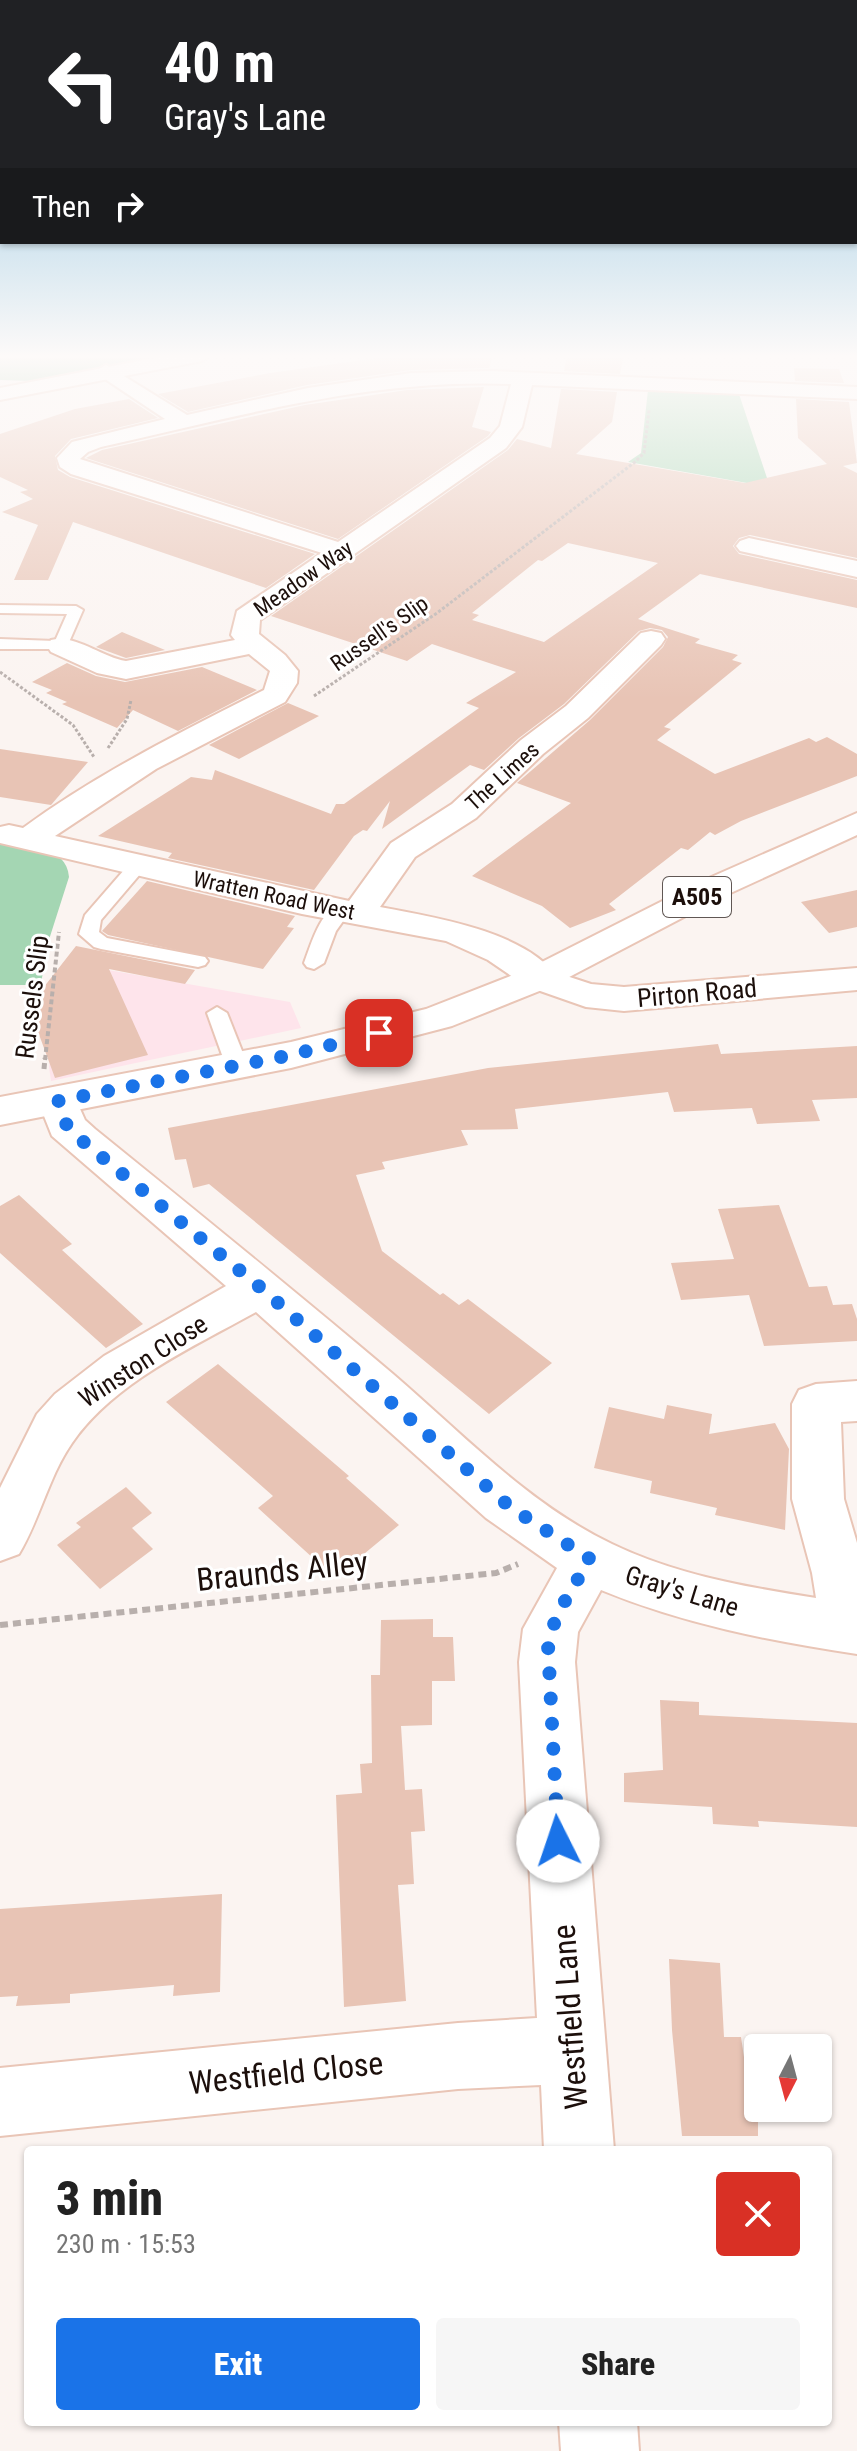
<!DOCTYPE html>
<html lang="en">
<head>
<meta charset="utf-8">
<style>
	body { margin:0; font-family:"Roboto Condensed",sans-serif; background:#f6f6f6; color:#222; height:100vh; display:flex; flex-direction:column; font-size:30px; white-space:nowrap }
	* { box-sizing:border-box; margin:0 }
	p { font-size:26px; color:#767676 }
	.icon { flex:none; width:44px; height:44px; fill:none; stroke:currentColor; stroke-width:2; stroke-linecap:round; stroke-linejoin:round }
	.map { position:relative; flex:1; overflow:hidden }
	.side { position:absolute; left:24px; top:2146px; width:808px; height:280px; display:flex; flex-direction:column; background:#fff; border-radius:8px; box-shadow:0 2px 6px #0004 }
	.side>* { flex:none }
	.top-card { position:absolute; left:0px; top:0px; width:858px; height:244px; box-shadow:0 2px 6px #0004; background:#202124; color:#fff; overflow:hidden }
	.needle { width:52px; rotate:186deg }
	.controls { position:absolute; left:744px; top:2034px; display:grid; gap:16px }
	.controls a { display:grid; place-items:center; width:88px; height:88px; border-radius:8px; background:#fff; box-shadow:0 2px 6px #0004; font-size:40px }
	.pin { position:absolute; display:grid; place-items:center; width:68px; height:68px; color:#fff; margin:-34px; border-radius:16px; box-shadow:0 4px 12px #0006 }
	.me { position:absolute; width:88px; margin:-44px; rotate:356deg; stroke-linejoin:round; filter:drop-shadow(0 0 6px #0008) }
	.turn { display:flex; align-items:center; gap:28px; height:168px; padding:0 32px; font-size:36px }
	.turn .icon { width:104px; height:104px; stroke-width:2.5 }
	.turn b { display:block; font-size:56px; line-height:68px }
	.then { display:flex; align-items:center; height:76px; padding:0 32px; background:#0003; gap:16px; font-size:30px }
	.round { display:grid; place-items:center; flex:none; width:84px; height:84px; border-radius:8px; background:#f6f6f6 }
	.overview { display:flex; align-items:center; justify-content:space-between; height:136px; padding:0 32px }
	h1 { font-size:48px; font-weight:800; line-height:60px }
	.button { display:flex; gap:16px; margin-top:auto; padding:16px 32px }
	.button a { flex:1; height:92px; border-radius:8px; background:#1a73e8; color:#fff; font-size:32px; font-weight:800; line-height:92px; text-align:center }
	.button a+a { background:#f6f6f6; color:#222 }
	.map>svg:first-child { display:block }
	.commercial { fill:#fee4eb }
	.green { fill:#a4d6b3 }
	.forest { fill:#87be98 }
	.building { fill:#e8c4b5; fill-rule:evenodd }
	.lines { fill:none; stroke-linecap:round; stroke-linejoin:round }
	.service-casing { stroke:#e9c5b6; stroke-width:4 }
	.minor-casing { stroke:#e9c5b6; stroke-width:4 }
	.tertiary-casing { stroke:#e9c5b6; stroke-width:4 }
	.secondary-casing { stroke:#e9c5b6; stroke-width:4 }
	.primary-casing { stroke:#e9c5b6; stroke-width:4 }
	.path-far3 { stroke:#b8afac; stroke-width:3; stroke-dasharray:3 2; stroke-linecap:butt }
	.path-far2 { stroke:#b8afac; stroke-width:4; stroke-dasharray:5 3; stroke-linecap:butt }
	.path-far1 { stroke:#b8afac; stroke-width:5; stroke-dasharray:6 4; stroke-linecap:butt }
	.path { stroke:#b8afac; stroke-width:6; stroke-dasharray:8 5; stroke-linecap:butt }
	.service { fill:#fff; fill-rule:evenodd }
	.minor { fill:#fff; fill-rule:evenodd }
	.tertiary { fill:#fff; fill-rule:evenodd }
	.secondary { fill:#fff; fill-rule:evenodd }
	.primary { fill:#fff; fill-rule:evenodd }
	.route { stroke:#1a73e8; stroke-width:14; stroke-dasharray:0 25.2 }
	.labels { text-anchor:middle; stroke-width:6; stroke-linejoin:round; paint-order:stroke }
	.far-street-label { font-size:22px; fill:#1c0f0b; stroke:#fff }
	.shield { fill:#fff; stroke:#605754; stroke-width:2 }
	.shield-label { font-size:24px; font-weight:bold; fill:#1c0f0b }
	.street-label { font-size:26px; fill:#1c0f0b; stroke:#fff }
	.near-street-label { font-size:32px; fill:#1c0f0b; stroke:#fff }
</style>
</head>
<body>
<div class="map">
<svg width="857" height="2451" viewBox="0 0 857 2451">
	<rect width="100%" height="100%" fill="#fbf4f1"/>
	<polygon class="commercial" points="63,962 290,1002 301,1028 51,1081 49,1067"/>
	<g class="green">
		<polygon points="648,390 739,394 770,487 628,462 641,453"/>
		<path d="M 0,840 C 25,845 67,845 69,877 L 46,949 L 41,985 L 0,985 Z"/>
	</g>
	<polygon class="forest" points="0,355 186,355 32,381 0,380"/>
	<g class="building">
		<polygon points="399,355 493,355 489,368 411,370 307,385 188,412 158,394 270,373"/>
		<polygon points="567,356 623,358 620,374 564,371"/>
		<polygon points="794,368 839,369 844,383 795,381"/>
		<polygon points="484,387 472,427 491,432 488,436 338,539 86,458 102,450 305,405 407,390"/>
		<path d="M 561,389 L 617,392 L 612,422 L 576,454 L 745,483 L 827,464 L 798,438 L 796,399 L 849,402 L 857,463 L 843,466 L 857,473 L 857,558 L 750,535 L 739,538 L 733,546 L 739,554 L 857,580 L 857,608 L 700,574 L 638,619 L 700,639 L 695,643 L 738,655 L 732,660 L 742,663 L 664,727 L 671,729 L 657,740 L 715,774 L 809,738 L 816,742 L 827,737 L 857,754 L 857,776 L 741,821 L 715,835 L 710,832 L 688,850 L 681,848 L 609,904 L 616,910 L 570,928 L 542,906 L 472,876 L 571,803 L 517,783 L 590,720 L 663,647 L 668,637 L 662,630 L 650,628 L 639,631 L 564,704 L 519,738 L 484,770 L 470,765 L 382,829 L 390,801 L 367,831 L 363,830 L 354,836 L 314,890 L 168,858 L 172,853 L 98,836 L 191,777 L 212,780 L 215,770 L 331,814 L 336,804 L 344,804 L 479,708 L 466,703 L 516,672 L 432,644 L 407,661 L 271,616 L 508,450 L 517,439 L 551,448 ZM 568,543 L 658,563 L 544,642 L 472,620 L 479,615 L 472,613 L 538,560 L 542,561 Z"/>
		<polygon points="129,399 158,418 71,439 55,456 58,470 70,477 315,554 266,588 73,522 48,580 14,580 38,525 2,512 33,499 20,492 28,490 0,477 0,434 75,409"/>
		<polygon points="122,632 165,650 126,658 96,647"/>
		<polygon points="67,663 96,676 125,682 202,667 257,690 178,731 133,710 117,728 62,704 67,702 46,693 52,690 32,682"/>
		<polygon points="288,703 319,716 239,759 209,745"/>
		<polygon points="0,749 88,762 51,805 0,797"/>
		<polygon points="147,881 295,916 287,927 294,928 263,969 108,935 102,931"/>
		<polygon points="857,890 857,927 829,933 801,902"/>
		<polygon points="76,946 195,970 185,984 109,969 148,1055 55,1078 23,991 40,992"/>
		<polygon points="718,1044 721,1054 857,1046 857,1098 812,1100 820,1121 757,1124 752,1108 674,1112 668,1092 515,1109 518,1129 461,1130 468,1145 382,1162 385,1169 356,1175 382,1251 440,1295 443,1293 459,1305 468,1299 552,1363 489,1414 209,1184 193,1188 186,1159 175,1160 168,1128 488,1068"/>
		<polygon points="19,1195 72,1244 62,1250 143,1324 106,1348 0,1253 0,1206"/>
		<polygon points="779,1205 809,1287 827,1286 833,1305 852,1304 857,1319 857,1341 764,1346 749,1295 681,1300 671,1263 734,1259 718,1209"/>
		<polygon points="218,1364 349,1476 346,1478 399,1525 347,1568 338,1560 325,1569 258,1508 273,1496 166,1402"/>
		<polygon points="667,1405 712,1414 709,1434 775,1423 789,1449 785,1530 715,1515 717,1508 650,1493 652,1481 594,1468 609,1407 664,1419"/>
		<polygon points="126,1487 152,1513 132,1528 153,1549 100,1589 57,1545 81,1527 76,1523"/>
		<polygon points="433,1619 433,1637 453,1637 455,1681 432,1681 432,1725 401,1726 405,1790 422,1789 425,1831 411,1832 414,1884 398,1885 406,2001 344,2007 336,1795 362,1793 360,1764 372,1763 371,1675 380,1675 381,1620"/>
		<polygon points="660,1700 699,1702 699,1715 857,1723 857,1827 758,1821 759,1827 713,1824 712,1807 624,1802 624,1773 663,1770"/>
		<polygon points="222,1894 220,1992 173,1996 174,1985 70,1994 70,2003 16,2006 18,1996 0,1997 0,1909"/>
		<polygon points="669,1959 720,1963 724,2037 741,2037 745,2064 758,2065 758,2136 682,2136 672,2030"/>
	</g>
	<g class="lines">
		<defs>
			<g id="service">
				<polygon points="0,605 76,606 83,610 66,649 0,649 0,639 55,641 67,614 0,613"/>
				<polygon points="138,860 147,866 101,920 99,932 107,938 205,957 208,961 205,965 198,967 101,949 94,947 79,934 85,915 131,862"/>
				<path d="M 341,904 L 351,910 L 336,931 L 324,963 L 314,969 L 307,967 L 304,963 C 311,945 320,910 341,904 Z"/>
				<polygon points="217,1007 227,1013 248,1066 245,1071 229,1071 226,1066 207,1013"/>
			</g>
			<g id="minor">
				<path d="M 106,365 L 187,415 L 308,388 L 411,373 L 491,371 L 857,387 L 857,399 L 532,385 L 522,427 L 506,448 L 260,620 L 259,634 L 285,655 L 298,671 L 297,683 L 285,702 L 156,769 L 55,836 L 349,901 L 391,843 L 452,804 L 521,740 L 566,706 L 641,633 L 651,631 L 661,633 L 665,639 L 661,645 L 588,718 L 543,754 L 476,818 L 415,857 L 380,907 C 432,917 526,931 558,978 L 552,986 L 539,989 L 526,986 L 488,960 L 446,941 L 302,914 L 0,843 L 0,827 L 9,825 L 23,828 C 98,773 181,732 264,690 L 270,671 L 249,654 L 126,679 L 97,673 L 51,652 L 47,646 L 51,640 C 76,634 101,657 126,661 L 235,640 L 231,635 L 237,611 L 322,553 L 71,474 L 60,467 L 57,458 L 72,442 L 165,419 L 99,375 L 96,371 ZM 511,384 L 500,426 L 490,438 L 338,542 L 80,459 L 88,452 L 101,447 C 236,417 371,378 511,384 Z"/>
				<polygon points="749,538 857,561 857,577 740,551 736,546 740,541"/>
				<path d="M 58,1088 L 72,1091 L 85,1120 L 95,1129 C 195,1210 295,1291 393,1374 C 463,1434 528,1504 612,1544 C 676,1575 746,1587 816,1598 L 812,1573 L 792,1499 L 792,1404 L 799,1390 L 816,1384 L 857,1381 L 857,1421 L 841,1422 L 844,1499 L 857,1543 L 857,1654 C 769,1641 684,1624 601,1590 L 578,1632 L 575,1662 L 614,2150 L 544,2150 L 541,2085 L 458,2089 L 0,2136 L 0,2068 L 458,2023 L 537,2018 L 519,1662 L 523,1629 L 557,1568 L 486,1518 L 256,1312 C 193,1347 114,1382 72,1443 C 49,1476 40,1519 19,1554 L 0,1561 L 0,1488 L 37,1414 L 55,1394 L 104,1356 L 226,1286 L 52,1136 L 38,1101 L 44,1091 Z"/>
				<polygon points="559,2422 637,2422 639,2451 561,2451"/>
			</g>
			<polygon id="tertiary" points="169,355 212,355 202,361 0,400 0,388"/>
			<polygon id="secondary" points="539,967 591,984 624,987 857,968 857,990 624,1011 586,1007 526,986 520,978 526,970"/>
			<polygon id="primary" points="857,813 857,835 724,896 552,986 452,1026 291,1068 0,1125 0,1097 291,1042 426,1009 526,970 700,882"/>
		</defs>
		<use href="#service" class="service-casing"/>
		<use href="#minor" class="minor-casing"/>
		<use href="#tertiary" class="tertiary-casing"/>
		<use href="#secondary" class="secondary-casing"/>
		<use href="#primary" class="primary-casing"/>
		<g class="path-far3">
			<polyline points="0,672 73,725 94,757"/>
			<polyline points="314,696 437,613 635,462 644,453 649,410"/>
			<polyline points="108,748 127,719 131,700"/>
		</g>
		<polyline class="path-far2" points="45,1060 59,932"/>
		<polyline class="path-far1" points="44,1069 45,1058"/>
		<polyline class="path" points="0,1625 496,1573 518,1564"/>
		<use href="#service" class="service"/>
		<use href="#minor" class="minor"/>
		<use href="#tertiary" class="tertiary"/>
		<use href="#secondary" class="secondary"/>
		<use href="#primary" class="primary"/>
	</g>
	<linearGradient id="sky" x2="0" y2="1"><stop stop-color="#79badc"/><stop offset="0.51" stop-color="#fdfaf9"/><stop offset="1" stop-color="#fdfaf9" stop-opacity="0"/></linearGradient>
	<rect width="857" height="699" fill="url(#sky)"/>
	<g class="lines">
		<path class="route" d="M 379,1033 L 291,1055 L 58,1101 L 67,1126 L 80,1139 L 261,1288 L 510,1507 L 590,1559 C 574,1587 554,1613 548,1645 L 558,1841"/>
	</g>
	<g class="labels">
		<g class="far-street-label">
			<text transform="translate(303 578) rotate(-35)" y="8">Meadow Way</text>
			<text transform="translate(379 633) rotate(-35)" y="8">Russell's Slip</text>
			<text transform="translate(502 776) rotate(-42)" y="8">The Limes</text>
			<text transform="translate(274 895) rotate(12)" y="8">Wratten Road West</text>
		</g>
		<rect class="shield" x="663" y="877" width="68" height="40" rx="6"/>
		<g class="shield-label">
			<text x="697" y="905">A505</text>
		</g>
		<g class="street-label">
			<text transform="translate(697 993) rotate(-5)" y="9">Pirton Road</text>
			<text transform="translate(32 997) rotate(-83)" y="9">Russels Slip</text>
			<text transform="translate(143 1361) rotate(-33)" y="9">Winston Close</text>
			<text transform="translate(682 1591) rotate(17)" y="9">Gray's Lane</text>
		</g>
		<g class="near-street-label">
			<text transform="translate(282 1571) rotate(-6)" y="11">Braunds Alley</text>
			<text transform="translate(570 2017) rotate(-94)" y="11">Westfield Lane</text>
			<text transform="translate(286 2073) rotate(-6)" y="11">Westfield Close</text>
		</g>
	</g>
</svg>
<div class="controls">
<a><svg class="needle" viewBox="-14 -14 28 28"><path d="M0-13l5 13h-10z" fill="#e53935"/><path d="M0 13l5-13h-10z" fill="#767676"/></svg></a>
</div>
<div class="pin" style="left:379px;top:1033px;background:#d93025"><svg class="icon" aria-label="arrive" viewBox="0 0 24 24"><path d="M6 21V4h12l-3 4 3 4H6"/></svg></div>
<svg class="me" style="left:558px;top:1841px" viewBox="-20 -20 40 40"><circle r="19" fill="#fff"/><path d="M0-13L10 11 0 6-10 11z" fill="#1a73e8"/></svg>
<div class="top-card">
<div class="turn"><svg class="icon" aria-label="left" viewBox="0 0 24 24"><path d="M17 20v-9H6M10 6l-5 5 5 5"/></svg><div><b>40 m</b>Gray's Lane</div></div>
<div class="then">Then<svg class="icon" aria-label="right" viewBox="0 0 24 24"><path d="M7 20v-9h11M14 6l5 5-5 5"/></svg></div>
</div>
<section class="side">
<div class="overview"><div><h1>3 min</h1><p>230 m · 15:53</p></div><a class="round" style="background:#d93025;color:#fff"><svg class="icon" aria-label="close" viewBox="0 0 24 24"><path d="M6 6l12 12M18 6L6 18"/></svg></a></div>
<div class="button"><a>Exit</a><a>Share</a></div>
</section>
</div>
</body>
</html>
